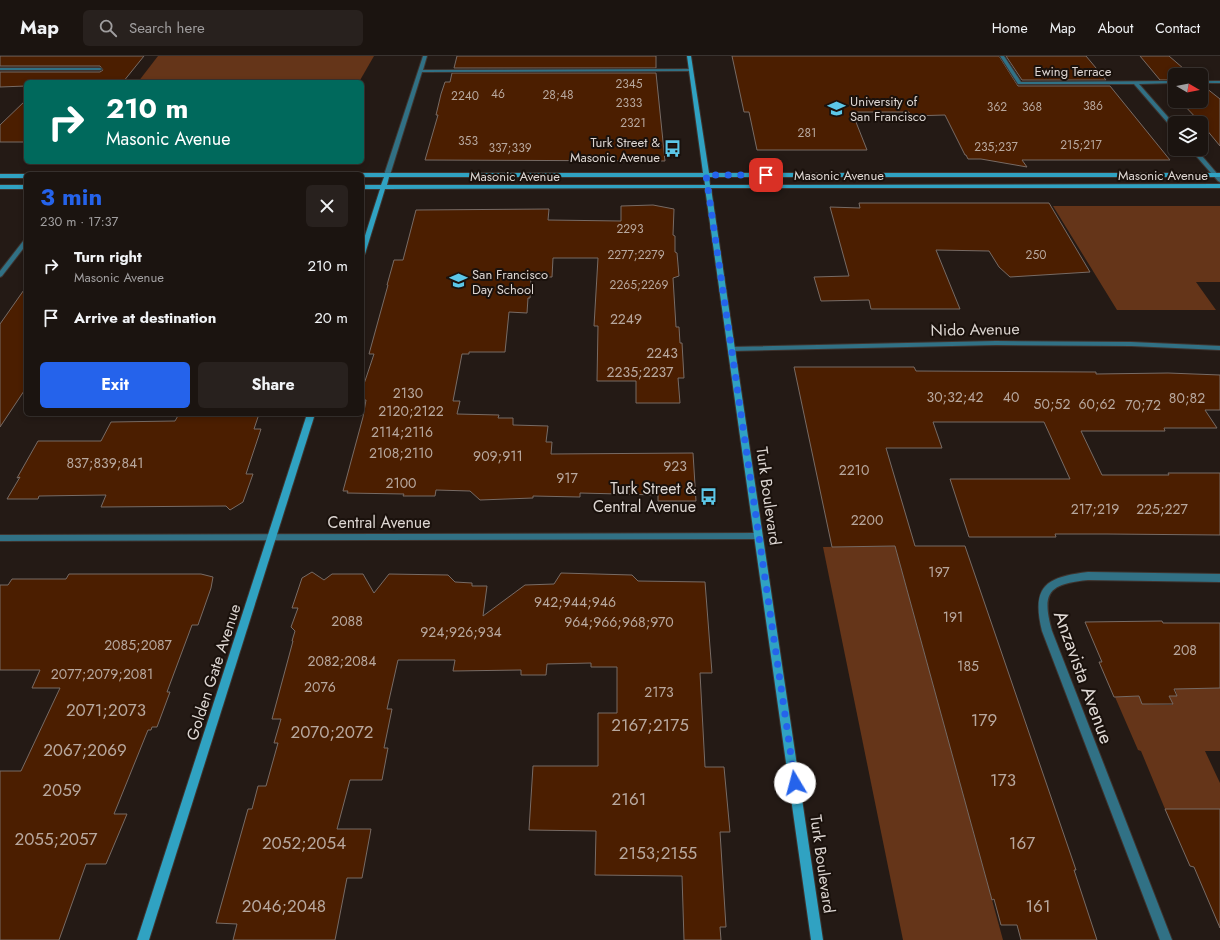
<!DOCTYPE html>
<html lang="en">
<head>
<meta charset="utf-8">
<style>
	body { margin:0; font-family:Jost,sans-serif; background:#28211e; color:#f1f3f6; height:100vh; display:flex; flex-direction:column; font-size:15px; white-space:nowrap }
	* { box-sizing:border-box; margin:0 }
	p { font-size:13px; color:#a09e9f }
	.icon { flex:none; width:22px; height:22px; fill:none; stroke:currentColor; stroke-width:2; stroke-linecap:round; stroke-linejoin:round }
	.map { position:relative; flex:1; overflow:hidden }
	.drawer { position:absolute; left:24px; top:116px; width:340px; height:244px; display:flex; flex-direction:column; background:#1b1410; border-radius:6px; box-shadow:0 2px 6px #0003,0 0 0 1px #393330 }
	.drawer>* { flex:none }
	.guide { position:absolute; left:24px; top:24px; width:340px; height:84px; border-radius:6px; box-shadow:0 2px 6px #0003,0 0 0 1px #393330; background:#00695c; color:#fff; overflow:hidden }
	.needle { width:26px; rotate:99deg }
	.controls { position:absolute; left:1168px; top:12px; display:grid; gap:8px }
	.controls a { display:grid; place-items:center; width:40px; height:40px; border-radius:6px; background:#1b1410; box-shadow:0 2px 6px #0003,0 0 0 1px #393330; font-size:20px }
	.pin { position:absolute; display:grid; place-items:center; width:34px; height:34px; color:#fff; margin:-17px; border-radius:8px; box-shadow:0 2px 6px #0006 }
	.me { position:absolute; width:44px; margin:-22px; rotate:352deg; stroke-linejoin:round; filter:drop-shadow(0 0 3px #0008) }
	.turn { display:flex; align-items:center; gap:14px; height:84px; padding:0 16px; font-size:18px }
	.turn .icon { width:52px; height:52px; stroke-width:2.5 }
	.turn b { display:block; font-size:28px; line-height:34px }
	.round { display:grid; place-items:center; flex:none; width:42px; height:42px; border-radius:6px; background:#28211e }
	.headline { display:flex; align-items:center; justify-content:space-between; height:68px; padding:0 16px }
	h1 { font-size:24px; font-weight:700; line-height:30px; color:#2563eb }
	.action { display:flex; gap:8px; margin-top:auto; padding:8px 16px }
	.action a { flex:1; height:46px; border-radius:6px; background:#2563eb; color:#fff; font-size:16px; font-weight:700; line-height:46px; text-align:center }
	.action a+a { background:#28211e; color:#f1f3f6 }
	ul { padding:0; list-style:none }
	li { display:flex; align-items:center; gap:12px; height:52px; padding:0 16px }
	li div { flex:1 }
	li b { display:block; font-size:15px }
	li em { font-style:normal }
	header { display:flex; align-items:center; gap:24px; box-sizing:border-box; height:56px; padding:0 20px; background:#1b1410; border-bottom:1px solid #393330 }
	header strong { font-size:19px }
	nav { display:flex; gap:22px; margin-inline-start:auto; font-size:14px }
	.search { width:280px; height:36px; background:#28211e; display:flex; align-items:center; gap:10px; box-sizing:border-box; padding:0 14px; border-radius:6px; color:#a09e9f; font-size:15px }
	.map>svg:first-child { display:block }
	.green { fill:#653519 }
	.building { fill:#4b1e00; stroke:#776b65 }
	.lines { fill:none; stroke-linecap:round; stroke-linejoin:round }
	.street-casing { stroke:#3e342f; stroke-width:2 }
	.secondary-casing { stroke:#3e342f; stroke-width:2 }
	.street { fill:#317185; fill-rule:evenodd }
	.secondary { fill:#30a2c2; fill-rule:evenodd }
	.route { stroke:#2563eb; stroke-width:7; stroke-dasharray:0 12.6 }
	.labels { text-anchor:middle; stroke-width:4; stroke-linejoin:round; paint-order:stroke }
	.far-number-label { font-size:12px; fill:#b8a89e }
	.far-street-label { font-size:13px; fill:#ddd6d2; stroke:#1a110c }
	.far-poi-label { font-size:13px; fill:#ddd6d2; stroke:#1a110c; text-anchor:start }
	.number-label { font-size:14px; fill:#b8a89e }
	.street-label { font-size:16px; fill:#ddd6d2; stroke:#1a110c }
	.poi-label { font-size:16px; fill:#ddd6d2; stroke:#1a110c; text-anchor:end }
	.near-number-label { font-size:17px; fill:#b8a89e }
	.near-street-label { font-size:19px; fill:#ddd6d2; stroke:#1a110c }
</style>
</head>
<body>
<header>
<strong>Map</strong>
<div class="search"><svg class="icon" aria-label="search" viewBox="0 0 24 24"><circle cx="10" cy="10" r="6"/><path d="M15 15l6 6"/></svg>Search here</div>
<nav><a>Home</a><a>Map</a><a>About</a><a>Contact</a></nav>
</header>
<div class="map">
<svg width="1220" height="884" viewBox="0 0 1220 884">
	<rect width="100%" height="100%" fill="#241a15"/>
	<g class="green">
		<polygon points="158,0 374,0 359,26 138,26"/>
		<polygon points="1053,150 1220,150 1220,226 1196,226 1216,254 1117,254"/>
		<polygon points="895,490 1003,884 903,884 823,491"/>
		<polygon points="1175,632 1220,632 1220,695 1205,695 1220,727 1220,753 1165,753 1141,695 1138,694 1115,641 1139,640 1142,648 1172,649 1169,640 1177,640"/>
	</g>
	<g class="building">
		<polygon points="0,0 144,0 123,26 26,26 26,30 0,31 0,16 100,16 103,14 100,10 0,10"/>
		<polygon points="457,0 656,0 656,12 454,12"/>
		<polygon points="732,0 999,0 1018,30 1110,30 1170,104 1022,104 1027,111 981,103 968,103 966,99 965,99 945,59 910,60 909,56 852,56 867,94 757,94 749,56 744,56"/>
		<polygon points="1006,0 1086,0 1106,24 1022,24"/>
		<polygon points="1140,0 1169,0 1191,19 1175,19 1175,24 1160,24"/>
		<polygon points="452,17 656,17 665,105 425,104 438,59 436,59 441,38 445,26 450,26"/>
		<polygon points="1201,28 1220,43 1220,90 1201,67 1180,45 1201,45"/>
		<polygon points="26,44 26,86 0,86 0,69"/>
		<polygon points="859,147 1049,147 1090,216 1010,221 999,211 989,195 936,194 960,253 871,253 869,244 821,245 814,221 849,220 830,151 860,152"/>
		<polygon points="653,149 674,153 673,179 675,180 675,196 677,197 679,220 673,222 676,271 679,271 680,287 682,287 684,322 678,322 680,347 636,347 636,325 597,325 598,270 594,270 598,202 553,202 552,221 531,221 530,242 528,242 527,257 509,256 505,296 469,296 469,298 462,298 453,345 460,345 457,358 499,359 498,362 513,362 513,369 548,370 546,386 552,386 551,398 693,397 696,445 658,445 658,439 580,437 580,441 533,440 533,442 480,444 470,435 436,434 435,440 403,440 404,438 347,437 348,435 343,435 363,361 366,344 362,344 362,334 374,298 369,298 388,229 387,229 394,204 403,204 416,154 549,153 548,164 621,165 621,150"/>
		<polygon points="26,231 26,332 0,371 0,268"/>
		<polygon points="794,311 914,311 916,315 1096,316 1096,318 1168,317 1220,319 1220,354 1205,354 1217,372 1164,372 1165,375 1081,375 1102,419 1169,419 1168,417 1220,417 1220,479 1107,478 1055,478 1056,481 969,481 950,423 1070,423 1044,366 933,366 942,392 886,392 915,490 965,490 1076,814 1074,814 1097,884 1021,884 1017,869 1001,869 994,843 992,844 895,490 832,491"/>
		<polygon points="179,358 259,358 254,373 261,373 246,418 253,418 243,446 230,454 226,450 101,451 106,439 39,440 38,443 7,443 20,421 17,422 38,385 101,385 111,366 175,365"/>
		<polygon points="312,516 324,524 332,518 363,518 374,537 389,518 448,519 455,526 472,527 472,530 487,530 483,560 525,529 554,528 561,517 632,519 638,525 705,526 712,617 700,617 705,711 724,711 730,776 720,776 726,871 720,871 721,884 684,884 682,820 595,819 596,775 529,774 533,710 598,710 598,657 617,657 617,611 591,611 591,607 547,608 546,619 521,619 521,614 453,615 455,604 398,604 387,653 392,653 384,692 388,692 382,724 350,724 337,773 371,773 362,822 347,822 335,884 233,884 237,868 216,867 248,753 252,753 258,730 266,730 278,687 274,687 281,663 272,663 293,585 292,585 295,575 291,571 298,552 292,552 302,522"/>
		<polygon points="69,518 201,518 213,521 211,532 198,569 192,569 167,636 170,636 157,671 152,671 151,674 148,674 114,758 127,758 106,808 86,808 59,884 0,884 0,715 21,715 60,632 32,632 40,614 0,614 0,529 8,529 12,523 66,523"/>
		<polygon points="1162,565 1163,567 1220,567 1220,632 1174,633 1177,640 1169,640 1173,648 1142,648 1139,640 1114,641 1099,606 1102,606 1085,566"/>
		<polygon points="1165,753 1220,753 1220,872 1194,811 1190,810"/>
	</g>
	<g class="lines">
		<defs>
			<g id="street">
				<polygon points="423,0 427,0 423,14 691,13 693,14 691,15 422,16 390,119 385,120 384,119"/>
				<polygon points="1000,0 1004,0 1021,26 1175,25 1175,27 1139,28 1175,69 1175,74 1173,73 1134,28 1018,28"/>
				<polygon points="0,12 100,12 102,13 100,14 0,14"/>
				<rect x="1201" y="25" width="19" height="2"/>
				<polygon points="1190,93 1196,93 1220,121 1220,126 1218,125"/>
				<polygon points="26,183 26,189 2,220 0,221 0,215 24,184"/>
				<polygon points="996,285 1131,286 1220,290 1220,294 1131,290 996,289 731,295 728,293 731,291"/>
				<polygon points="758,477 761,478 762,480 761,482 758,483 0,485 0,479"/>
				<path d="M 1088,516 L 1220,518 L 1220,526 L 1088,524 C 1049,528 1041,536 1052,575 L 1172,884 L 1160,884 L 1042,575 C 1031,530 1046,521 1088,516 Z"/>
			</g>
			<g id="secondary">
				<path d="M 687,0 L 691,0 L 709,117 L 1220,117 L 1220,121 L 709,121 L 710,129 L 1220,128 L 1220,132 L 711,132 L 823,884 L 811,884 L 705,132 L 385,133 L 365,198 L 362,200 L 362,189 L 380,133 L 362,133 L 362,129 L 381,129 L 384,121 L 362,121 L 362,118 L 360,118 L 362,117 L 703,117 ZM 389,121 L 704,121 L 705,129 L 387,129 Z"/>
				<rect x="0" y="118" width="26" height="4"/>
				<rect x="0" y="129" width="26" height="4"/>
				<polygon points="307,358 315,358 149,884 137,884"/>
			</g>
		</defs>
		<use href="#street" class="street-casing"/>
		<use href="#secondary" class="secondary-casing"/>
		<use href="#street" class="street"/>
		<use href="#secondary" class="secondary"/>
	</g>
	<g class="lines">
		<polyline class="route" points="766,119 706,119 795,727"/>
	</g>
	<defs>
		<symbol id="university-bare" viewBox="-9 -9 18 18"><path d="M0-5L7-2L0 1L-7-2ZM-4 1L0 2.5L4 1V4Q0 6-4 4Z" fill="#5cc7e8" stroke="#1a110c" stroke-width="2.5" paint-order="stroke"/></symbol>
		<symbol id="bus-bare" viewBox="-9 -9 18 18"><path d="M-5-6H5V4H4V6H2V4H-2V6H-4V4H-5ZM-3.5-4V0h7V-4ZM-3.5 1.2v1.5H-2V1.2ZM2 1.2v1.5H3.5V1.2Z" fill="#5cc7e8" stroke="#1a110c" stroke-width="2.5" paint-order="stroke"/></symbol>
		<symbol id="school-bare" viewBox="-9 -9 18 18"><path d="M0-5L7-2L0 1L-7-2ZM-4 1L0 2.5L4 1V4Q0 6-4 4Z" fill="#5cc7e8" stroke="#1a110c" stroke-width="2.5" paint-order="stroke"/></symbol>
	</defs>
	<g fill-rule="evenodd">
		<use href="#university-bare" x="824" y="40" width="25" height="25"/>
		<use href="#bus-bare" x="660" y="80" width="25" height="25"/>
		<use href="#school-bare" x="446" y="212" width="25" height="25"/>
		<use href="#bus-bare" x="696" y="428" width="25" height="25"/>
	</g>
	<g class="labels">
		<g class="far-number-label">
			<text x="629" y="32">2345</text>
			<text x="498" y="42">46</text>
			<text x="558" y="43">28;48</text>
			<text x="465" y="44">2240</text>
			<text x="629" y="51">2333</text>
			<text x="1093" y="54">386</text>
			<text x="997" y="55">362</text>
			<text x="1032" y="55">368</text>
			<text x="633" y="71">2321</text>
			<text x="807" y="81">281</text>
			<text x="468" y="89">353</text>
			<text x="1081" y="93">215;217</text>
			<text x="996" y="95">235;237</text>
			<text x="510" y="96">337;339</text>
			<text x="630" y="177">2293</text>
			<text x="636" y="203">2277;2279</text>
			<text x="1036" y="203">250</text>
			<text x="639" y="233">2265;2269</text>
		</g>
		<g class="far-street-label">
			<text x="1073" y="20">Ewing Terrace</text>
			<text x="839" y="124">Masonic Avenue</text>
			<text x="1163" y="124">Masonic Avenue</text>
			<text x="515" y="125">Masonic Avenue</text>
		</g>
		<g class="far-poi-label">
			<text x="850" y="50">University of<tspan x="850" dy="15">San Francisco</tspan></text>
			<text x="660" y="91" text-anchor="end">Turk Street &amp;<tspan x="660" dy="15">Masonic Avenue</tspan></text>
			<text x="472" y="223">San Francisco<tspan x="472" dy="15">Day School</tspan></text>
		</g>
		<g class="number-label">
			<text x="626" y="268">2249</text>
			<text x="662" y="302">2243</text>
			<text x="640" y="321">2235;2237</text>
			<text x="408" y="342">2130</text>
			<text x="955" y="346">30;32;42</text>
			<text x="1011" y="346">40</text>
			<text x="1187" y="347">80;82</text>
			<text x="1052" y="353">50;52</text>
			<text x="1097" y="353">60;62</text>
			<text x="1143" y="354">70;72</text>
			<text x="411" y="360">2120;2122</text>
			<text x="402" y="381">2114;2116</text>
			<text x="401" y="402">2108;2110</text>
			<text x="498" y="405">909;911</text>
			<text x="105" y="412">837;839;841</text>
			<text x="675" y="415">923</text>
			<text x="854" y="419">2210</text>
			<text x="567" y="427">917</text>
			<text x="401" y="432">2100</text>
			<text x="1095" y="458">217;219</text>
			<text x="1162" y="458">225;227</text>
			<text x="867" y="469">2200</text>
			<text x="939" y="521">197</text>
			<text x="575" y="551">942;944;946</text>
			<text x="953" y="566">191</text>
			<text x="347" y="570">2088</text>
			<text x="619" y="571">964;966;968;970</text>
			<text x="461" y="581">924;926;934</text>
			<text x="138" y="594">2085;2087</text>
			<text x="1185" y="599">208</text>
			<text x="342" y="610">2082;2084</text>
			<text x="968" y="615">185</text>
			<text x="102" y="623">2077;2079;2081</text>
			<text x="320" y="636">2076</text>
			<text x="659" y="641">2173</text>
		</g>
		<g class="street-label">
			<text transform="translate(975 273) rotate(-1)" y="6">Nido Avenue</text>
			<text transform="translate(769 440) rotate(82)" y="6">Turk Boulevard</text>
			<text x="379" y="472">Central Avenue</text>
			<text transform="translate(213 616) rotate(-72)" y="6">Golden Gate Avenue</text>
			<text transform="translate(823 808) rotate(82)" y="6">Turk Boulevard</text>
		</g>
		<g class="poi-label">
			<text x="696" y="438">Turk Street &amp;<tspan x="696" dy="18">Central Avenue</tspan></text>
		</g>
		<g class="near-number-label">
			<text x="106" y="660">2071;2073</text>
			<text x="984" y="670">179</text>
			<text x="650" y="675">2167;2175</text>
			<text x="332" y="682">2070;2072</text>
			<text x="85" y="700">2067;2069</text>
			<text x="1003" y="730">173</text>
			<text x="62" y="740">2059</text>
			<text x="629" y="749">2161</text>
			<text x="56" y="789">2055;2057</text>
			<text x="304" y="793">2052;2054</text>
			<text x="1022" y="793">167</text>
			<text x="658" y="803">2153;2155</text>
			<text x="284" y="856">2046;2048</text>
			<text x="1038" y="856">161</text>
		</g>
		<g class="near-street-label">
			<text transform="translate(1084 621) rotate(70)" y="7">Anzavista Avenue</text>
		</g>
	</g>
</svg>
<div class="controls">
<a><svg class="needle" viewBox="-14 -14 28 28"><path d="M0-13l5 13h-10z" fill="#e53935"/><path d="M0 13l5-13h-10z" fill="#a09e9f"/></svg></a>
<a><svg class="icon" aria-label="layers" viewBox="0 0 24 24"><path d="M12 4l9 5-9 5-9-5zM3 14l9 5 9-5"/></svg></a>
</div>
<div class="pin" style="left:766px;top:119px;background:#d93025"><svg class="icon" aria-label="arrive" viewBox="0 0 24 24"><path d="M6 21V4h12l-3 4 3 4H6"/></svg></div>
<svg class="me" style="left:795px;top:727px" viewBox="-20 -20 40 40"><circle r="19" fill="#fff"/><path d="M0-13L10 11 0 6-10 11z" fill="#2563eb"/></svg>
<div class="guide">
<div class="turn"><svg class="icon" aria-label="right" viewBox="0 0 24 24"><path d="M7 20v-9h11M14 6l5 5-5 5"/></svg><div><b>210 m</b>Masonic Avenue</div></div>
</div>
<section class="drawer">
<div class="headline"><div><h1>3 min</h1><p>230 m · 17:37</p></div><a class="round"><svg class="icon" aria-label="close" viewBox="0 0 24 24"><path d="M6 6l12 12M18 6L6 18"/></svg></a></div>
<ul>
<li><svg class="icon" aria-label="right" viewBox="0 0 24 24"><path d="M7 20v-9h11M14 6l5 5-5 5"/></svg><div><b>Turn right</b><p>Masonic Avenue</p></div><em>210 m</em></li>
<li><svg class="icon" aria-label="arrive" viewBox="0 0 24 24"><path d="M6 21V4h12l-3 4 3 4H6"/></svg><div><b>Arrive at destination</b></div><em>20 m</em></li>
</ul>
<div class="action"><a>Exit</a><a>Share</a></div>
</section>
</div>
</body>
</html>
